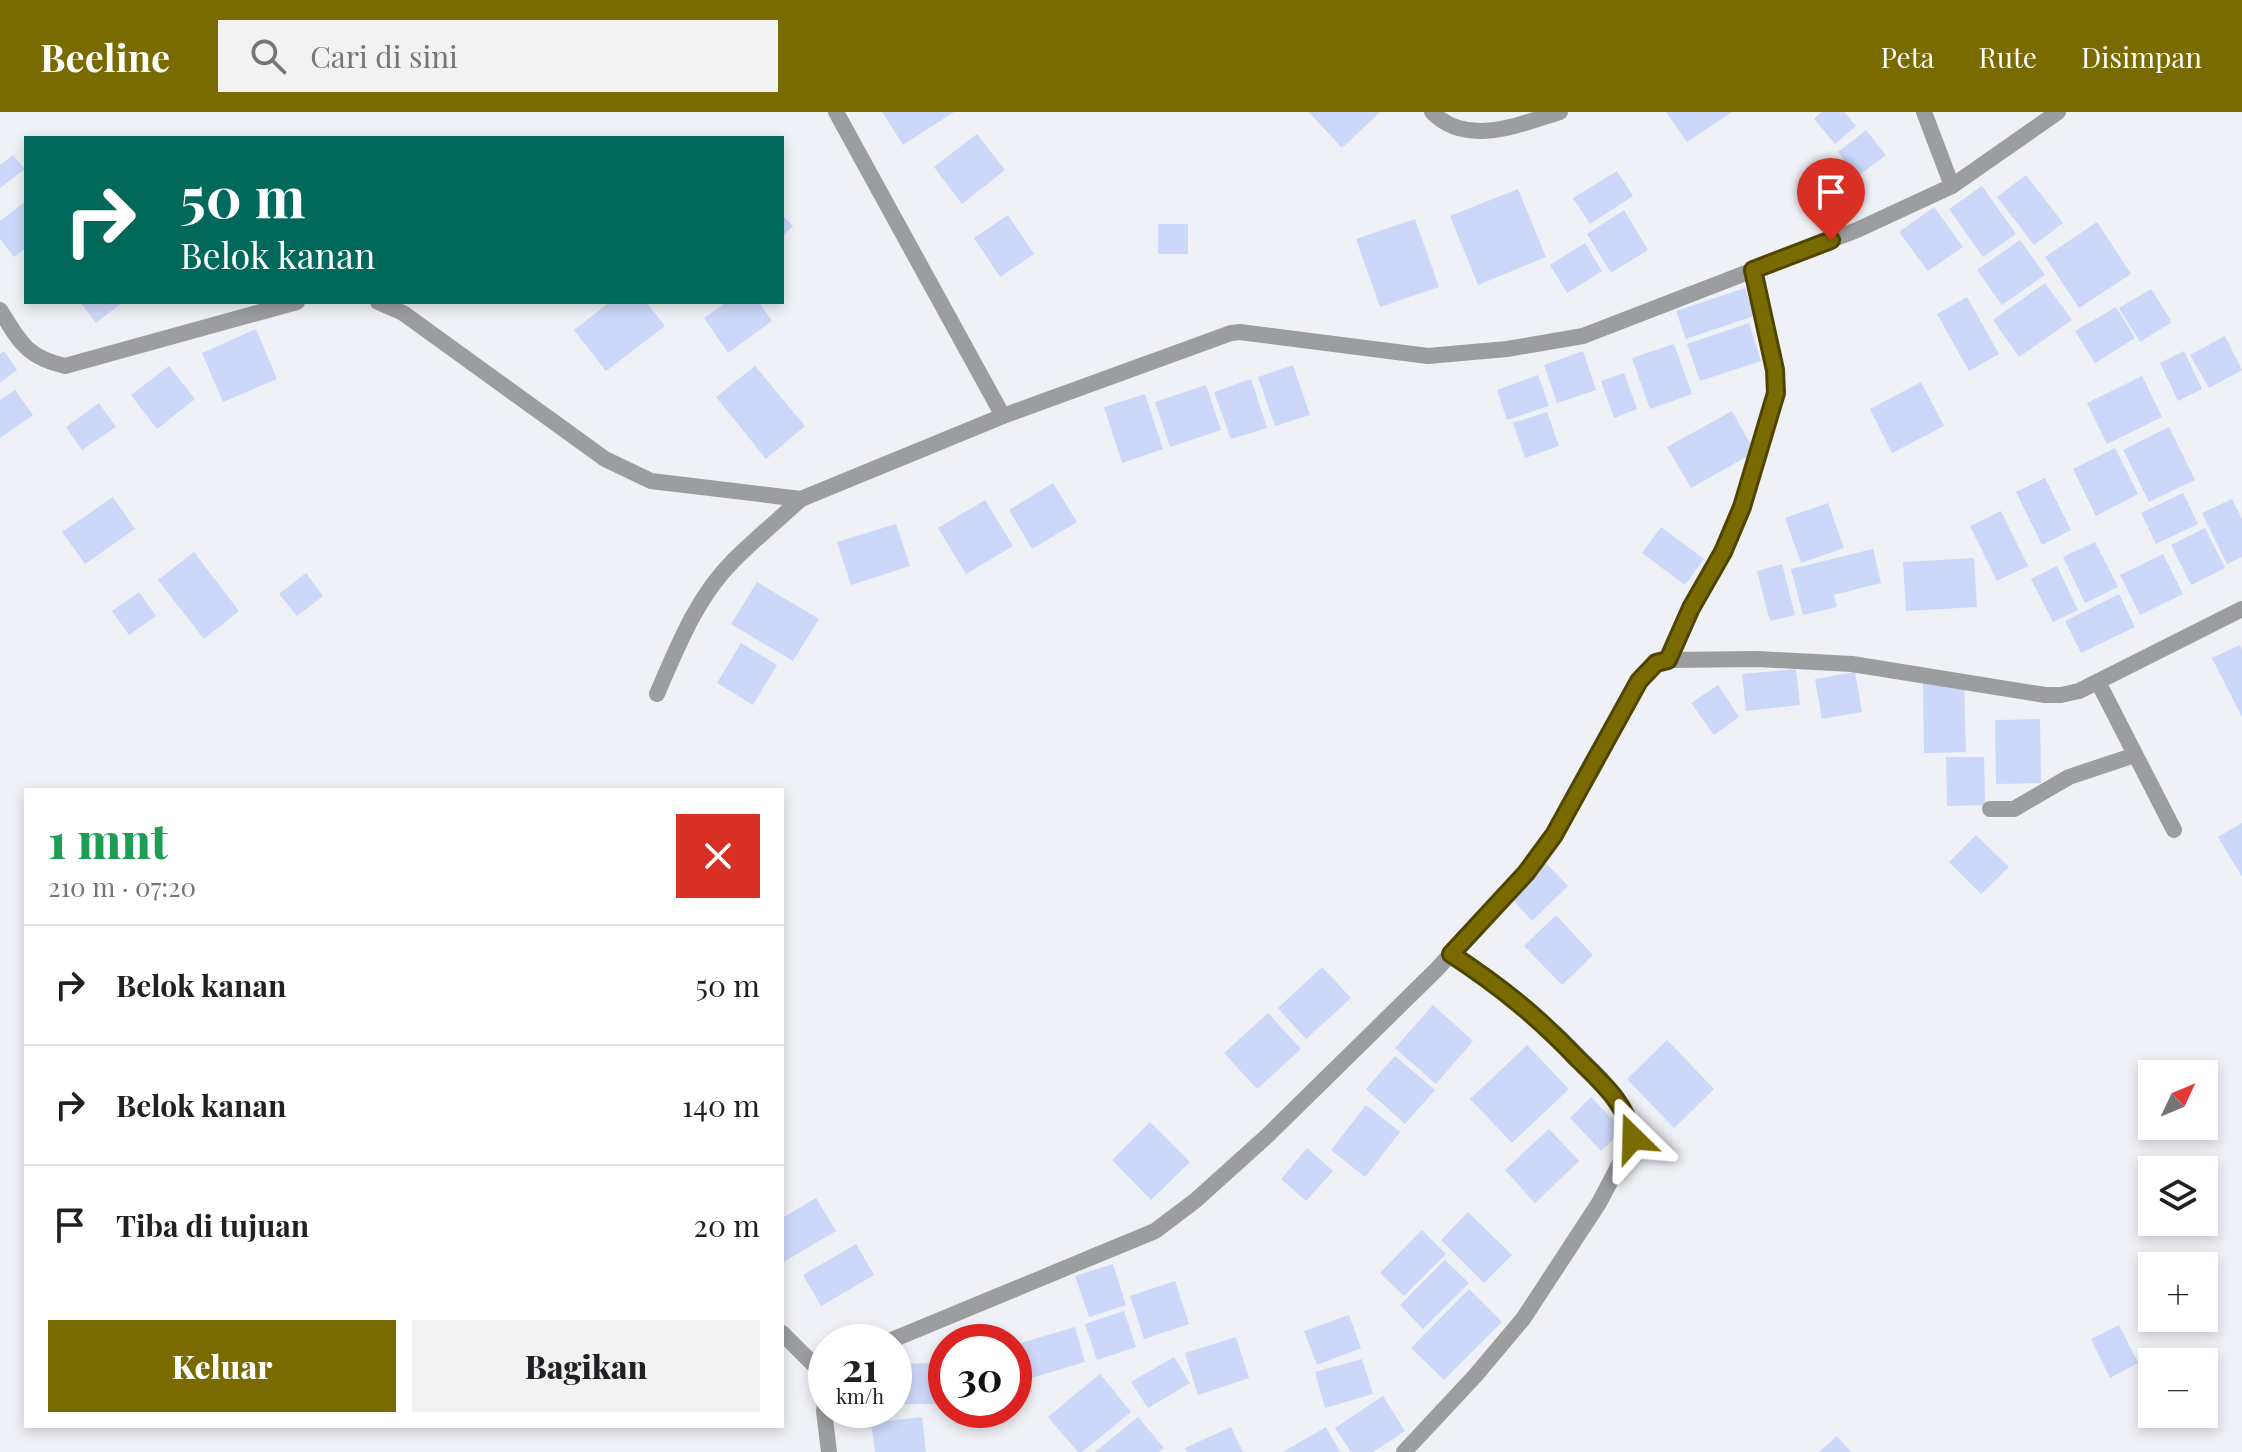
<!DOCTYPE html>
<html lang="id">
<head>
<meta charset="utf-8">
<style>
	body { margin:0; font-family:"Playfair Display",serif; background:#f2f2f2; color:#202124; height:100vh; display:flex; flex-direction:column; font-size:30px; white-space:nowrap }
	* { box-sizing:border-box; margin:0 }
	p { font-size:26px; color:#757577 }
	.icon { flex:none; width:44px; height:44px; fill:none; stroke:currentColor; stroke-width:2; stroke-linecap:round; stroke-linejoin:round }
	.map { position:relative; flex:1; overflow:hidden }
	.side { position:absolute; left:24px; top:676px; width:760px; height:640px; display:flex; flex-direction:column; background:#fff; border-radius:0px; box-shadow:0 4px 12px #0003 }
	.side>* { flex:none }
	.hud { position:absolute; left:24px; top:24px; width:760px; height:168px; border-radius:0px; box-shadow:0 4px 12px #0003; background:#00695c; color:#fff; overflow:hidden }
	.needle { width:52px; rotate:46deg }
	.buttons { position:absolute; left:2138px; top:948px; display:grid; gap:16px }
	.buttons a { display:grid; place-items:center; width:80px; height:80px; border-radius:0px; background:#fff; box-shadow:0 4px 12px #0003; font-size:40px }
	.speed { position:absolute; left:808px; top:1212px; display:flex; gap:16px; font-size:40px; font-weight:700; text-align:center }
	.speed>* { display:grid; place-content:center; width:104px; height:104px; border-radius:50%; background:#fff; box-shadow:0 4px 12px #0003; line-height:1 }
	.speed small { font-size:20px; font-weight:400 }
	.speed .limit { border:12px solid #d22; background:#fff; color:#111 }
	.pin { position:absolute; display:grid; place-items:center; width:68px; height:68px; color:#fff; margin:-82px -34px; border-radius:50% 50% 50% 0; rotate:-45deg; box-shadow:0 0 8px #0007 }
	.pin .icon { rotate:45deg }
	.me { position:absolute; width:88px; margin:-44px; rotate:338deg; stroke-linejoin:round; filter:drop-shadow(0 0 6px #0008) }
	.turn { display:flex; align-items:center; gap:28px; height:168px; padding:0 24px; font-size:36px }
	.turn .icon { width:104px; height:104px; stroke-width:2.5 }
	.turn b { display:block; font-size:56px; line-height:68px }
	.round { display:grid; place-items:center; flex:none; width:84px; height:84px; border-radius:0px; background:#f2f2f2 }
	.head { display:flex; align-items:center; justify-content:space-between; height:136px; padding:0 24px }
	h1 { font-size:48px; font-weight:800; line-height:60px; color:#1e9e55 }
	.primary-button { display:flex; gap:16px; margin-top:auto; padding:16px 24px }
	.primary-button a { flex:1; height:92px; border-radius:0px; background:#796a02; color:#fff; font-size:32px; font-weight:800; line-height:92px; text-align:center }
	.primary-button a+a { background:#f2f2f2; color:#202124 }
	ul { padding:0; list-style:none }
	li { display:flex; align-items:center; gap:24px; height:120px; padding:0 24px; border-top:2px solid #e0e0e0 }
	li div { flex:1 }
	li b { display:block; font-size:30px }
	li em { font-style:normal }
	header { display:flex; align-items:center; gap:48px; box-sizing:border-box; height:112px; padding:0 40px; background:#796a02; color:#fff }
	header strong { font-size:38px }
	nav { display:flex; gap:44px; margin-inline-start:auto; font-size:28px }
	.search { width:560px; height:72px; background:#f2f2f2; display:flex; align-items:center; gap:20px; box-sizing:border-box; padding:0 28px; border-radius:0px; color:#757577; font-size:30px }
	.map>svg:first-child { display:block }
	.building { fill:#ccd8f9 }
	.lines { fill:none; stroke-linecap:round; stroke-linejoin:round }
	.street { stroke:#9c9d9f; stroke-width:16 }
	.route-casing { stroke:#4f4501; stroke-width:20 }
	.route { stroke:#796a02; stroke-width:14 }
</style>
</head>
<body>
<header>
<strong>Beeline</strong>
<div class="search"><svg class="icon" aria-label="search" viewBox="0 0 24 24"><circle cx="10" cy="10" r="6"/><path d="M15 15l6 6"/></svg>Cari di sini</div>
<nav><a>Peta</a><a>Rute</a><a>Disimpan</a></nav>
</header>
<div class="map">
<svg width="2242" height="1340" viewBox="0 0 2242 1340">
	<rect width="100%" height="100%" fill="#eff1f6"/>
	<g class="building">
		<polygon points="882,0 954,0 903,33"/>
		<polygon points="1309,0 1380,0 1342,36"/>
		<polygon points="1666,0 1732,0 1687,30"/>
		<polygon points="1822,0 1844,0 1856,14 1835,32 1814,7"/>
		<polygon points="1866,18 1886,43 1857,65 1838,40"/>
		<polygon points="977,22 1005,58 962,92 934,55"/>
		<polygon points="13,43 25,57 0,76 0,53"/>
		<polygon points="1617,59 1633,84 1590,112 1573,86"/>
		<polygon points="2026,63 2063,111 2034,133 1997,85"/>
		<polygon points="1982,74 2016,122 1983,145 1949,97"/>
		<polygon points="1518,77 1546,145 1478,173 1450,104"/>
		<polygon points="26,89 26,136 14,145 0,127 0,109"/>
		<polygon points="1934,95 1963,135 1928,159 1899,120"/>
		<polygon points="1624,98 1648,138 1611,161 1587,122"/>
		<polygon points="782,103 793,114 782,125"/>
		<polygon points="1008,103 1034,142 1000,165 974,126"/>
		<polygon points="1415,107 1439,175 1380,195 1356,127"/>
		<polygon points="2097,110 2131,162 2079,196 2045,145"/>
		<rect x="1158" y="112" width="30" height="30"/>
		<polygon points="2020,128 2045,163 2002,193 1977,158"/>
		<polygon points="1585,131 1602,159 1567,181 1550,153"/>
		<polygon points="2045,171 2072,208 2019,245 1993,208"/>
		<polygon points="1745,176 1754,204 1686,227 1676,199"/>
		<polygon points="2151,177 2172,210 2140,230 2119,196"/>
		<polygon points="1967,185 1999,242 1969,259 1937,202"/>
		<polygon points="80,190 123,190 96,211"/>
		<polygon points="610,190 646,190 665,214 606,259 574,218"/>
		<polygon points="727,190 759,190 772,209 728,241 704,206"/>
		<polygon points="2116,195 2135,226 2095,251 2075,219"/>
		<polygon points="1749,211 1761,249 1700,269 1687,232"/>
		<polygon points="256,217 277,267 223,290 202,241"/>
		<polygon points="2225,224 2242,258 2209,276 2190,243"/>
		<polygon points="1674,232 1692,282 1650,297 1632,246"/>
		<polygon points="4,239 17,258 0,271 0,242"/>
		<polygon points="1583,239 1596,278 1557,291 1544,253"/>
		<polygon points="2184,239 2202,277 2178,289 2160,251"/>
		<polygon points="1293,253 1310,303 1275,314 1258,265"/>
		<polygon points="169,254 195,287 157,317 131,283"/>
		<polygon points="755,254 805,314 766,347 716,285"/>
		<polygon points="1624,261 1637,297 1614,306 1601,269"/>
		<polygon points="1538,263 1549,294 1507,308 1497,278"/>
		<polygon points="2142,264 2162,305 2107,332 2087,291"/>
		<polygon points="1251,267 1267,316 1231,327 1214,280"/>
		<polygon points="1921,270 1944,314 1892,341 1870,297"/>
		<polygon points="1206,273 1221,318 1170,335 1155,290"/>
		<polygon points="15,278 33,303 0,326 0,288"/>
		<polygon points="1145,282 1163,337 1122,351 1104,295"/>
		<polygon points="99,291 116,315 82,338 66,315"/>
		<polygon points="1732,299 1755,340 1691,376 1667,335"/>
		<polygon points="1547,300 1559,334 1525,346 1513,311"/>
		<polygon points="2169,315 2195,368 2149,390 2123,338"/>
		<polygon points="2115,336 2138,382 2096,404 2073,357"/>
		<polygon points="2045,366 2071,418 2042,433 2016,380"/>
		<polygon points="1053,371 1077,410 1032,437 1009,398"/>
		<polygon points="2183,381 2198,412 2156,432 2141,401"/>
		<polygon points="113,385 135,417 85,452 62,420"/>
		<polygon points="2232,387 2242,407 2242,445 2227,452 2202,401"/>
		<polygon points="985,388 1013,434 966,462 938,416"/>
		<polygon points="1828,391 1844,436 1801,451 1785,406"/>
		<polygon points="2001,399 2028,454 1997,469 1970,414"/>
		<polygon points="896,412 910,454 851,473 837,430"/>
		<polygon points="1661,415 1704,447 1685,473 1642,441"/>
		<polygon points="2205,416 2225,456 2191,473 2171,433"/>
		<polygon points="2095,430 2118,475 2085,491 2063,445"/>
		<polygon points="1873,437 1881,471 1834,483 1837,495 1803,503 1791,457"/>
		<polygon points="194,440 239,499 204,527 158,468"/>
		<polygon points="2163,442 2183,482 2140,503 2120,463"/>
		<polygon points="1974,446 1977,495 1906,499 1903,450"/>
		<polygon points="1782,452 1795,503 1770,509 1757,459"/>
		<polygon points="2057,454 2078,498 2053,510 2031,467"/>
		<polygon points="306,461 323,484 297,504 279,482"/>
		<polygon points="757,470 819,507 793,549 731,512"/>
		<polygon points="139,480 156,504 129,523 112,499"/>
		<polygon points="2119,482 2135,515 2081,541 2065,509"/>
		<polygon points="741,531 777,553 753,593 717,571"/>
		<polygon points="2240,533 2242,537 2242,605 2212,546"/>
		<polygon points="1796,557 1800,593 1746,599 1742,562"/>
		<polygon points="1855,560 1862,600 1822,607 1815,567"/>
		<polygon points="1923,570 1964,570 1966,640 1924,641"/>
		<polygon points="1718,573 1739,605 1714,623 1691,591"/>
		<polygon points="2040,607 2041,671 1996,672 1995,608"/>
		<polygon points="1946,645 1984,645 1985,693 1947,694"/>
		<polygon points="2242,711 2242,765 2218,725"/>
		<polygon points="1976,723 2009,755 1981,782 1949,750"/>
		<polygon points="1546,751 1568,774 1532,809 1511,785"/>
		<polygon points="1556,803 1593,843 1562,873 1524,834"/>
		<polygon points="1322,855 1351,886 1306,927 1278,896"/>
		<polygon points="1433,893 1473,929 1436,972 1395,936"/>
		<polygon points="1268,901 1301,937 1257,977 1224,941"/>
		<polygon points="1667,928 1714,977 1674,1016 1627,967"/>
		<polygon points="1527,933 1569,977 1512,1031 1470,987"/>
		<polygon points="1395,944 1435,978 1405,1012 1366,977"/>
		<polygon points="1591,985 1623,1018 1601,1039 1570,1006"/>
		<polygon points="1366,993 1400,1020 1365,1065 1331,1038"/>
		<polygon points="1150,1010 1190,1050 1151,1088 1112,1048"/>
		<polygon points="1549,1017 1579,1049 1535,1091 1505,1058"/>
		<polygon points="1307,1036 1333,1059 1306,1089 1281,1067"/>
		<polygon points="816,1086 836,1119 782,1151 782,1106"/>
		<polygon points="1468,1100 1512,1143 1484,1171 1441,1128"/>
		<polygon points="1422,1118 1446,1142 1404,1184 1380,1161"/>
		<polygon points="856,1132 874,1163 821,1194 803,1163"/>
		<polygon points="1445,1148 1469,1171 1423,1217 1400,1193"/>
		<polygon points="1113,1152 1126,1193 1089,1205 1075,1164"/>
		<polygon points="1175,1169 1189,1212 1144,1227 1130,1184"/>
		<polygon points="1469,1177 1502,1210 1444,1268 1411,1236"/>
		<polygon points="1124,1199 1136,1235 1097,1248 1085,1212"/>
		<polygon points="1349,1203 1361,1236 1317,1253 1304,1219"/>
		<polygon points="2119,1213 2138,1251 2110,1266 2091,1227"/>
		<polygon points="1075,1215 1085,1250 1028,1267 1017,1232"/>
		<polygon points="1236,1225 1249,1266 1198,1283 1185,1241"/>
		<polygon points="1174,1245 1190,1271 1148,1296 1131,1270"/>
		<polygon points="1362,1247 1373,1282 1325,1296 1315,1260"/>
		<polygon points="941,1251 942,1292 894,1292 894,1252"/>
		<polygon points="1014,1262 1023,1288 1014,1290"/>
		<polygon points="1100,1262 1131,1300 1082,1340 1078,1340 1048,1305"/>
		<polygon points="1383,1284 1405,1319 1373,1340 1351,1340 1335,1316"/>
		<polygon points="922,1305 926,1340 875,1340 871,1311"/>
		<polygon points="1138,1305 1164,1336 1159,1340 1095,1340"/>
		<polygon points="1231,1315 1243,1340 1187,1340 1185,1336"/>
		<polygon points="1326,1315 1340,1340 1283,1340"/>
		<polygon points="1837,1324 1851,1340 1819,1340"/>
	</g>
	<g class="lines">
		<g class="street">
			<polyline points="836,0 1003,304"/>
			<path d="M 1432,0 C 1467,36 1520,12 1560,0"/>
			<polyline points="1924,0 1952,74"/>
			<polyline points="378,190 403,201 605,347 651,369 801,387 1003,304 1231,221 1240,220 1428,244 1507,237 1583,224 1857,118 1952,74 2058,0"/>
			<path d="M 0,198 C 20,230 26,245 65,254 L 297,190"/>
			<polyline points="1668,548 1691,496 1723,440 1742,395 1776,281 1775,258 1753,158"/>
			<polyline points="2098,570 2174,718"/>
			<path d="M 657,582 C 677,536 696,486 733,449 C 754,428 778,408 801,387"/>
			<polyline points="1990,697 2014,697 2069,665 2135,643"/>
			<polyline points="782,1221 826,1265"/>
			<polyline points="887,1230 1155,1119 1196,1088 1267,1024 1436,858 1526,761 1554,723 1639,569 1656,551 1668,548 1758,547 1852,552 2045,583 2061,583 2079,579 2242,497"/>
			<polyline points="826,1284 824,1299 829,1340"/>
			<polyline points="1404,1340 1475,1264 1523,1207 1599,1091 1633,1026 1630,1009 1617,987 1540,908 1499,874 1451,842"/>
		</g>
	</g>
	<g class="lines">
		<defs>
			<path id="route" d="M 1633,1026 C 1627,992 1602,971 1578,947 C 1537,904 1501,875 1451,842 L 1526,761 L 1554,723 L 1639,569 L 1656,551 L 1668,548 L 1691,496 L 1723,440 L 1742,395 L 1776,281 L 1775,258 L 1753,158 L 1831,128"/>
		</defs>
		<use href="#route" class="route-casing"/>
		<use href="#route" class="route"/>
	</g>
</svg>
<div class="buttons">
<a><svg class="needle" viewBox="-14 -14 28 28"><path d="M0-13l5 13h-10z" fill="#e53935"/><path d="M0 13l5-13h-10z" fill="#757577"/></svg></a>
<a><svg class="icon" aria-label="layers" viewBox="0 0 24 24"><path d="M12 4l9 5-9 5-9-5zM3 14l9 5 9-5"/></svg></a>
<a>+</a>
<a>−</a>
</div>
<div class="speed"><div>21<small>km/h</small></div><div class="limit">30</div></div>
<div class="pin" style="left:1831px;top:128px;background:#d93025"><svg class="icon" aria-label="arrive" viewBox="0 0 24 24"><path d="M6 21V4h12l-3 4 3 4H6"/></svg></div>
<svg class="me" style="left:1633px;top:1026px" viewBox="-20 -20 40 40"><path d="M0-17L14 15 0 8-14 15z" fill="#796a02" stroke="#fff" stroke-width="4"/></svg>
<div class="hud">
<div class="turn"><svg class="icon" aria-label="right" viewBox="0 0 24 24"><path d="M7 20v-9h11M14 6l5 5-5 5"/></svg><div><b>50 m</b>Belok kanan</div></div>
</div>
<section class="side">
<div class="head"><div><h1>1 mnt</h1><p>210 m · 07:20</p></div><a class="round" style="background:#d93025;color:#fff"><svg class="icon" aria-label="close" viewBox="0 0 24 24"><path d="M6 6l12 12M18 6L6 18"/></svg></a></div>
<ul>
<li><svg class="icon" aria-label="right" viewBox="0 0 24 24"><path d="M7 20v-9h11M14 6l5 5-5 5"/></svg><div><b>Belok kanan</b></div><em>50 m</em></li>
<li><svg class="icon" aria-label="right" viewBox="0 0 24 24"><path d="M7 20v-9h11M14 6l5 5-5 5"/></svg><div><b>Belok kanan</b></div><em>140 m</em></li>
<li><svg class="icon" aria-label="arrive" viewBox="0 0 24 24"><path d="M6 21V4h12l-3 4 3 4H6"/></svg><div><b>Tiba di tujuan</b></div><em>20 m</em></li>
</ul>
<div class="primary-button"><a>Keluar</a><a>Bagikan</a></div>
</section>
</div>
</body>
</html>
